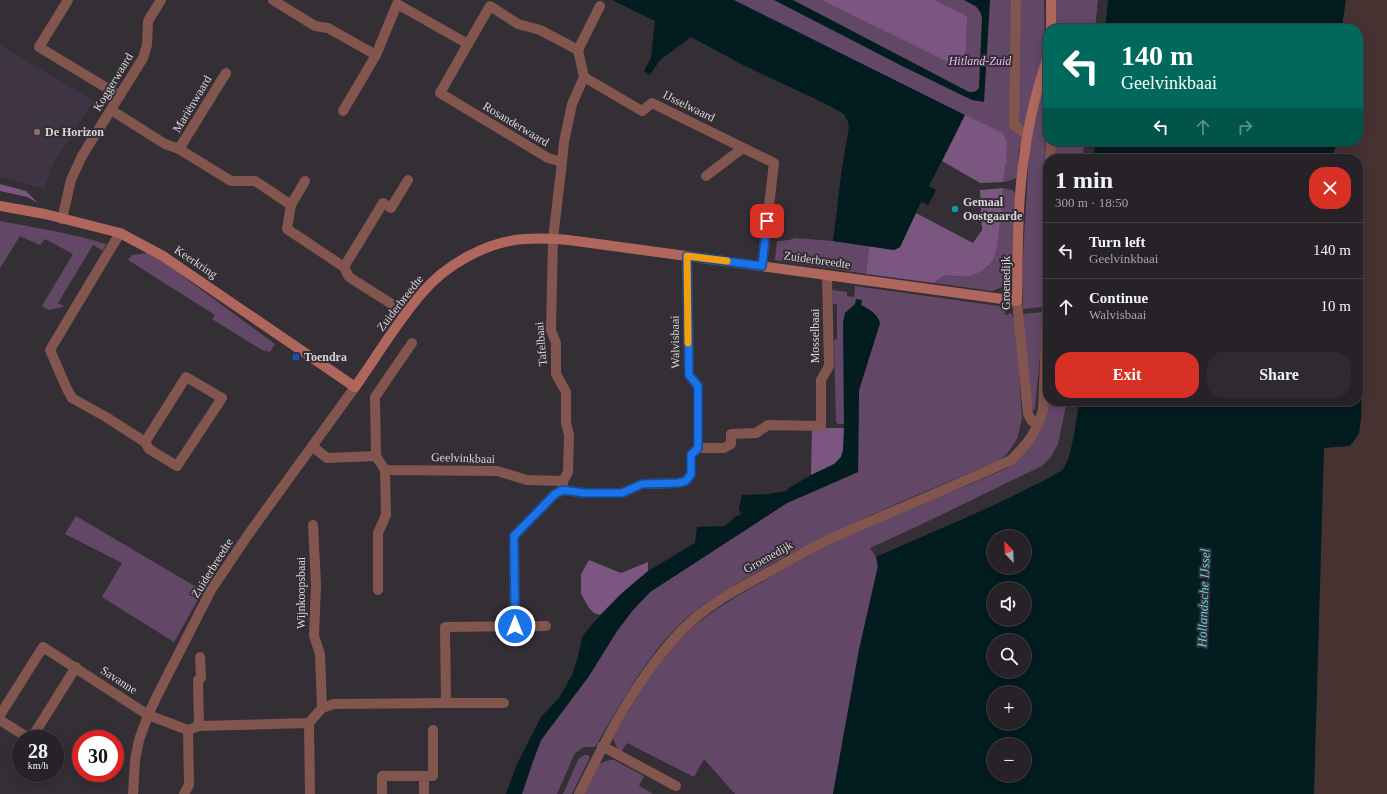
<!DOCTYPE html>
<html lang="en">
<head>
<meta charset="utf-8">
<style>
	body { margin:0; font-family:"Times New Roman",serif; background:#2f2a30; color:#f1f3f6; height:100vh; display:flex; flex-direction:column; font-size:15px; white-space:nowrap }
	* { box-sizing:border-box; margin:0 }
	p { font-size:13px; color:#a4a4a8 }
	.icon { flex:none; width:22px; height:22px; fill:none; stroke:currentColor; stroke-width:2; stroke-linecap:round; stroke-linejoin:round }
	.map { position:relative; flex:1; overflow:hidden }
	.side { position:absolute; left:1043px; top:154px; width:320px; height:252px; display:flex; flex-direction:column; background:#272228; border-radius:16px; box-shadow:0 2px 10px #0003,0 0 0 1px #433f45 }
	.side>* { flex:none }
	.top-card { position:absolute; left:1043px; top:24px; width:320px; height:122px; border-radius:16px; box-shadow:0 2px 10px #0003,0 0 0 1px #433f45; background:#00695c; color:#fff; overflow:hidden }
	.needle { width:26px; rotate:337deg }
	.controls { position:absolute; left:987px; top:530px; display:grid; gap:8px }
	.controls a { display:grid; place-items:center; width:44px; height:44px; border-radius:50%; background:#272228; box-shadow:0 2px 10px #0003,0 0 0 1px #433f45; font-size:20px }
	.speed { position:absolute; left:12px; top:730px; display:flex; gap:8px; font-size:20px; font-weight:700; text-align:center }
	.speed>* { display:grid; place-content:center; width:52px; height:52px; border-radius:50%; background:#272228; box-shadow:0 2px 10px #0003,0 0 0 1px #433f45; line-height:1 }
	.speed small { font-size:10px; font-weight:400 }
	.speed .limit { border:6px solid #d22; background:#fff; color:#111 }
	.pin { position:absolute; display:grid; place-items:center; width:34px; height:34px; color:#fff; margin:-17px; border-radius:8px; box-shadow:0 2px 6px #0006 }
	.me { position:absolute; width:44px; margin:-22px; rotate:0deg; stroke-linejoin:round; filter:drop-shadow(0 0 3px #0008) }
	.turn { display:flex; align-items:center; gap:14px; height:84px; padding:0 12px; font-size:18px }
	.turn .icon { width:52px; height:52px; stroke-width:2.5 }
	.turn b { display:block; font-size:28px; line-height:34px }
	.lanes { display:flex; align-items:center; height:38px; padding:0 12px; background:#0003; justify-content:center; gap:20px; direction:ltr }
	.lanes .off { opacity:.35 }
	.round { display:grid; place-items:center; flex:none; width:42px; height:42px; border-radius:16px; background:#2f2a30 }
	.overview { display:flex; align-items:center; justify-content:space-between; height:68px; padding:0 12px }
	h1 { font-size:24px; font-weight:800; line-height:30px }
	.action { display:flex; gap:8px; margin-top:auto; padding:8px 12px }
	.action a { flex:1; height:46px; border-radius:16px; background:#d93025; color:#fff; font-size:16px; font-weight:800; line-height:46px; text-align:center }
	.action a+a { background:#2f2a30; color:#f1f3f6 }
	ul { padding:0; list-style:none }
	li { display:flex; align-items:center; gap:12px; height:56px; padding:0 12px; border-top:1px solid #433f45 }
	li div { flex:1 }
	li b { display:block; font-size:15px }
	li em { font-style:normal }
	.map>svg:first-child { display:block }
	.industrial { fill:#473232 }
	.education { fill:#3f3443 }
	.green { fill:#634767 }
	.forest { fill:#7a5680 }
	.water { fill:#031c1f; fill-rule:evenodd }
	.lines { fill:none; stroke-linecap:round; stroke-linejoin:round }
	.street { stroke:#82554e; stroke-width:10 }
	.secondary { stroke:#af675d; stroke-width:10 }
	.route-casing { stroke:#114b97; stroke-width:10 }
	.route { stroke:#1a73e8; stroke-width:7 }
	.slow { stroke:#f59e0b; stroke-width:7 }
	.education-dot { fill:#8d6e63; stroke:#342e35; stroke-width:1.5 }
	.culture-dot { fill:#0f9aa8; stroke:#342e35; stroke-width:1.5 }
	.transit-dot { fill:#1a4fb4; stroke:#342e35; stroke-width:1.5 }
	.labels { text-anchor:middle; stroke-width:4; stroke-linejoin:round; paint-order:stroke }
	.park-label { font-size:12px; font-style:italic; fill:#f0b7f9; stroke:#342e35 }
	.street-label { font-size:12px; fill:#d9d5da; stroke:#342e35 }
	.poi-label { font-size:12px; font-weight:bold; fill:#d9d5da; stroke:#342e35; text-anchor:start }
	.water-label { font-size:13px; font-style:italic; fill:#60d7e7; stroke:#342e35 }
</style>
</head>
<body>
<div class="map">
<svg width="1387" height="794" viewBox="0 0 1387 794">
	<rect width="100%" height="100%" fill="#342e35"/>
	<polygon class="industrial" points="1329,0 1387,0 1387,794 1314,794 1316,401 1358,401 1358,159 1321,159 1322,141 1358,141 1358,29 1328,29"/>
	<polygon class="education" points="0,45 94,101 53,164 44,189 0,176"/>
	<g class="green">
		<polygon points="708,0 1044,0 1045,40 1042,50 1046,92 1042,307 1023,309 1022,273 1029,153 1019,149 1018,171 1016,178 1009,181 1003,182 1006,163"/>
		<polygon points="1055,0 1098,0 1095,29 1055,29"/>
		<polygon points="1055,141 1084,141 1083,159 1055,159"/>
		<polygon points="1003,188 1013,190 1016,196 1012,271 1010,279 1007,285 992,291 934,283 941,278 949,274 960,277 987,268 993,261 1000,221"/>
		<path d="M 0,221 C 36,228 72,233 106,244 L 103,251 L 93,245 L 58,303 L 64,306 L 62,307 L 48,310 L 42,306 L 73,254 L 45,239 L 40,245 L 20,236 L 0,268 Z"/>
		<polygon points="795,238 833,241 869,246 866,274 775,260 777,241 789,240"/>
		<polygon points="148,253 161,260 275,344 270,352 262,350 212,319 215,315 128,260 132,255"/>
		<path d="M 855,286 L 1006,307 L 1005,315 L 1007,315 L 1011,313 L 1016,324 L 1022,419 L 1017,439 L 1007,454 L 1000,460 C 918,495 836,527 759,571 C 729,588 698,605 675,629 C 642,663 619,707 595,747 L 584,747 L 575,753 L 557,794 L 522,794 L 533,761 L 541,740 L 589,676 L 617,631 L 633,610 L 650,592 L 787,503 L 858,472 L 859,390 L 880,323 L 870,310 L 861,305 L 861,300 L 845,313 L 844,424 L 838,424 L 836,422 L 834,340 L 837,339 L 837,304 L 833,304 L 832,290 L 847,292 L 847,296 L 854,297 Z"/>
		<polygon points="1042,312 1040,357 1035,409 1033,411 1025,360 1023,314"/>
		<path d="M 1048,401 L 1067,401 L 1058,444 L 1051,457 L 1042,466 L 916,527 L 870,548 L 876,557 L 878,566 L 859,650 L 833,794 L 735,794 L 704,759 L 694,777 L 627,743 L 621,752 L 616,746 L 613,738 C 634,702 657,660 687,632 C 709,612 735,597 760,583 C 796,562 832,542 870,526 C 916,506 962,489 1007,468 L 1022,455 Z"/>
		<polygon points="76,516 203,591 174,642 102,597 122,563 65,534"/>
		<polygon points="585,755 588,755 590,757 572,794 563,794 578,760 581,757"/>
		<polygon points="609,760 614,760 644,776 639,786 654,794 584,794 598,764"/>
	</g>
	<g class="forest">
		<polygon points="822,0 934,0 967,16 965,64 958,67"/>
		<polygon points="965,115 1003,133 1007,142 1006,163 1003,182 980,183 942,161"/>
		<polygon points="0,184 26,191 38,203 27,197 0,191"/>
		<path d="M 1003,188 C 1001,209 1000,230 996,250 C 995,254 994,259 992,262 C 987,269 977,274 969,276 C 951,279 951,269 934,283 L 866,274 L 869,246 L 894,250 L 900,247 L 916,213 L 973,243 L 982,230 L 980,190 Z"/>
		<path d="M 812,428 L 844,428 C 844,437 845,450 841,457 C 836,467 821,471 811,475 Z"/>
		<polygon points="589,560 621,573 648,562 648,571 621,594 600,615 594,613 589,608 581,594 581,574"/>
	</g>
	<g class="water">
		<polygon points="612,0 734,0 965,115 929,186 936,190 928,205 921,202 900,247 894,250 833,241 842,168 849,127 848,122 844,114 824,103 745,66 691,37 660,60 650,75 644,71 651,58 655,21"/>
		<path d="M 774,0 L 793,0 L 969,92 C 974,92 976,92 979,88 L 982,17 C 979,6 973,5 964,0 L 990,0 L 984,102 L 972,100 L 904,67 Z"/>
		<polygon points="1108,0 1346,0 1343,20 1343,29 1105,29"/>
		<polygon points="1095,141 1338,141 1331,159 1094,159"/>
		<path d="M 856,299 L 862,300 L 861,305 C 870,310 877,313 880,323 L 859,390 L 858,472 L 787,503 L 650,592 L 633,610 L 617,631 L 589,676 L 541,740 L 533,761 L 522,794 L 506,794 L 517,764 L 541,717 L 559,698 L 572,675 L 578,657 L 582,637 L 593,623 L 621,594 L 648,571 L 695,543 L 697,527 L 725,526 L 736,516 L 741,515 L 739,508 L 742,495 L 769,494 L 786,491 L 789,488 L 811,475 L 834,464 L 841,457 L 843,450 L 844,428 L 843,322 L 845,313 L 855,304 Z"/>
		<path d="M 1358,342 L 1363,345 L 1361,419 L 1359,434 L 1350,446 L 1324,448 L 1314,794 L 833,794 L 859,650 L 878,566 L 876,557 C 925,535 975,515 1023,491 C 1032,486 1057,475 1063,469 C 1072,459 1077,416 1079,401 L 1358,401 ZM 994,537 L 1024,537 L 1024,567 L 994,567 ZM 994,589 L 1024,589 L 1024,619 L 994,619 ZM 994,641 L 1024,641 L 1024,671 L 994,671 ZM 994,693 L 1024,693 L 1024,723 L 994,723 ZM 994,745 L 1024,745 L 1024,775 L 994,775 Z"/>
	</g>
	<g class="lines">
		<g class="street">
			<polyline points="68,0 39,47 120,96"/>
			<polyline points="273,0 315,26 328,28 376,55"/>
			<polyline points="1016,0 1014,125 1028,136"/>
			<polyline points="468,44 490,6 518,24 540,30 578,50 584,77 572,104 564,142 562,162"/>
			<polyline points="578,50 600,6"/>
			<polyline points="584,77 642,111 652,103 774,163 762,266"/>
			<polyline points="111,110 165,144 179,149 231,181 255,181 291,205 287,229 344,267 349,277 406,313"/>
			<polyline points="343,111 376,55 397,4 468,44 440,93 548,158 562,162 553,239 551,330 556,343 556,374 566,392 566,423 569,435 568,472 563,481 563,490"/>
			<polyline points="179,149 226,73"/>
			<polyline points="1050,159 1051,141"/>
			<polyline points="706,176 743,148"/>
			<polyline points="291,205 305,181"/>
			<polyline points="62,219 71,180 82,156 143,58 147,45 148,21 161,0"/>
			<polyline points="120,233 50,350 66,387 72,398 106,417 145,442 149,449 177,466 222,398 186,377 145,442"/>
			<polyline points="687,256 689,375 698,386 698,448"/>
			<polyline points="344,267 383,203 391,208 408,180"/>
			<polyline points="1017,301 1028,414 1032,421 1038,425"/>
			<polyline points="312,446 327,458 376,456 385,470 497,471 527,480 563,481"/>
			<polyline points="698,448 724,448 731,444 731,434 756,433 768,425 821,426 821,380 829,366 827,275"/>
			<polyline points="376,456 375,397 412,343"/>
			<polyline points="313,525 316,585 314,636 320,654 322,708"/>
			<polyline points="378,590 378,533 386,515 385,470"/>
			<polyline points="515,626 514,536 555,494 563,490 584,493 622,493 642,484 678,483 686,481 691,474 691,455 698,448"/>
			<polyline points="446,703 445,627 546,626"/>
			<polyline points="0,715 43,647 148,715 188,730 199,726 309,723 322,708 334,704 446,703 504,703"/>
			<polyline points="0,720 30,739"/>
			<polyline points="309,723 310,794"/>
			<polyline points="199,726 198,680 201,678 200,657"/>
			<polyline points="31,739 76,667"/>
			<polyline points="602,746 676,786"/>
			<polyline points="424,776 433,776 433,730"/>
			<polyline points="133,794 135,760 139,740 148,715 157,696 211,590 250,532 355,387"/>
			<polyline points="184,794 189,785 188,730"/>
			<polyline points="382,794 382,776 424,776 424,794"/>
			<path d="M 579,794 C 607,737 637,677 682,630 C 705,606 737,589 767,573 C 787,562 807,550 828,540 C 889,512 951,488 1011,460 C 1029,442 1035,435 1043,410 L 1048,284"/>
		</g>
		<g class="secondary">
			<polyline points="1051,29 1051,0"/>
			<path d="M 0,206 L 45,214 L 120,233 L 163,256 L 355,387 C 377,356 397,322 422,293 C 445,265 488,241 525,239 C 542,238 559,239 576,241 L 1017,301 C 1018,251 1017,200 1025,151 C 1029,119 1038,86 1048,56"/>
		</g>
	</g>
	<g class="lines">
		<defs>
			<polyline id="route" points="515,626 514,536 555,494 563,490 584,493 622,493 642,484 678,483 686,481 691,474 691,455 698,448 698,386 689,375 687,256 762,266 767,221"/>
		</defs>
		<use href="#route" class="route-casing"/>
		<use href="#route" class="route"/>
		<polyline class="slow" points="688,343 687,256 727,261"/>
	</g>
	<circle class="education-dot" cx="37" cy="132" r="4"/>
	<circle class="culture-dot" cx="955" cy="209" r="4"/>
	<rect class="transit-dot" x="292" y="353" width="8" height="8" rx="2"/>
	<g class="labels">
		<g class="park-label">
			<text x="980" y="65">Hitland-Zuid</text>
		</g>
		<g class="street-label">
			<text transform="translate(113 82) rotate(-59)" y="4">Koggerwaard</text>
			<text transform="translate(192 104) rotate(-59)" y="4">Mariënwaard</text>
			<text transform="translate(689 106) rotate(26)" y="4">IJsselwaard</text>
			<text transform="translate(516 124) rotate(31)" y="4">Rosanderwaard</text>
			<text transform="translate(817 260) rotate(8)" y="4">Zuiderbreedte</text>
			<text transform="translate(196 262) rotate(34)" y="4">Keerkring</text>
			<text transform="translate(1006 283) rotate(-90)" y="4">Groenedijk</text>
			<text transform="translate(400 303) rotate(-52)" y="4">Zuiderbreedte</text>
			<text transform="translate(815 336) rotate(-90)" y="4">Mosselbaai</text>
			<text transform="translate(675 342) rotate(-91)" y="4">Walvisbaai</text>
			<text transform="translate(541 344) rotate(-95)" y="4">Tafelbaai</text>
			<text transform="translate(463 458) rotate(2)" y="4">Geelvinkbaai</text>
			<text transform="translate(768 557) rotate(-29)" y="4">Groenedijk</text>
			<text transform="translate(212 568) rotate(-58)" y="4">Zuiderbreedte</text>
			<text transform="translate(301 593) rotate(-90)" y="4">Wijnkoopsbaai</text>
			<text transform="translate(119 680) rotate(33)" y="4">Savanne</text>
		</g>
		<g class="poi-label">
			<text x="45" y="136">De Horizon</text>
			<text x="963" y="206">Gemaal<tspan x="963" dy="14">Oostgaarde</tspan></text>
			<text x="304" y="361">Toendra</text>
		</g>
		<g class="water-label">
			<text transform="translate(1203 598) rotate(-88)" y="5">Hollandsche IJssel</text>
		</g>
	</g>
</svg>
<div class="controls">
<a><svg class="needle" viewBox="-14 -14 28 28"><path d="M0-13l5 13h-10z" fill="#e53935"/><path d="M0 13l5-13h-10z" fill="#a4a4a8"/></svg></a>
<a><svg class="icon" aria-label="sound" viewBox="0 0 24 24"><path d="M4 9h4l5-4v14l-5-4H4zM17 9q2 3 0 6"/></svg></a>
<a><svg class="icon" aria-label="search" viewBox="0 0 24 24"><circle cx="10" cy="10" r="6"/><path d="M15 15l6 6"/></svg></a>
<a>+</a>
<a>−</a>
</div>
<div class="speed"><div>28<small>km/h</small></div><div class="limit">30</div></div>
<div class="pin" style="left:767px;top:221px;background:#d93025"><svg class="icon" aria-label="arrive" viewBox="0 0 24 24"><path d="M6 21V4h12l-3 4 3 4H6"/></svg></div>
<svg class="me" style="left:515px;top:626px" viewBox="-20 -20 40 40"><circle r="17" fill="#1a73e8" stroke="#fff" stroke-width="3"/><path d="M0-11L8 9 0 5-8 9z" fill="#fff"/></svg>
<div class="top-card">
<div class="turn"><svg class="icon" aria-label="left" viewBox="0 0 24 24"><path d="M17 20v-9H6M10 6l-5 5 5 5"/></svg><div><b>140 m</b>Geelvinkbaai</div></div>
<div class="lanes"><svg class="icon" aria-label="left" viewBox="0 0 24 24"><path d="M17 20v-9H6M10 6l-5 5 5 5"/></svg><svg class="icon off" aria-label="ahead" viewBox="0 0 24 24"><path d="M12 20V5M6 11l6-6 6 6"/></svg><svg class="icon off" aria-label="right" viewBox="0 0 24 24"><path d="M7 20v-9h11M14 6l5 5-5 5"/></svg></div>
</div>
<section class="side">
<div class="overview"><div><h1>1 min</h1><p>300 m · 18:50</p></div><a class="round" style="background:#d93025;color:#fff"><svg class="icon" aria-label="close" viewBox="0 0 24 24"><path d="M6 6l12 12M18 6L6 18"/></svg></a></div>
<ul>
<li><svg class="icon" aria-label="left" viewBox="0 0 24 24"><path d="M17 20v-9H6M10 6l-5 5 5 5"/></svg><div><b>Turn left</b><p>Geelvinkbaai</p></div><em>140 m</em></li>
<li><svg class="icon" aria-label="ahead" viewBox="0 0 24 24"><path d="M12 20V5M6 11l6-6 6 6"/></svg><div><b>Continue</b><p>Walvisbaai</p></div><em>10 m</em></li>
</ul>
<div class="action"><a>Exit</a><a>Share</a></div>
</section>
</div>
</body>
</html>
